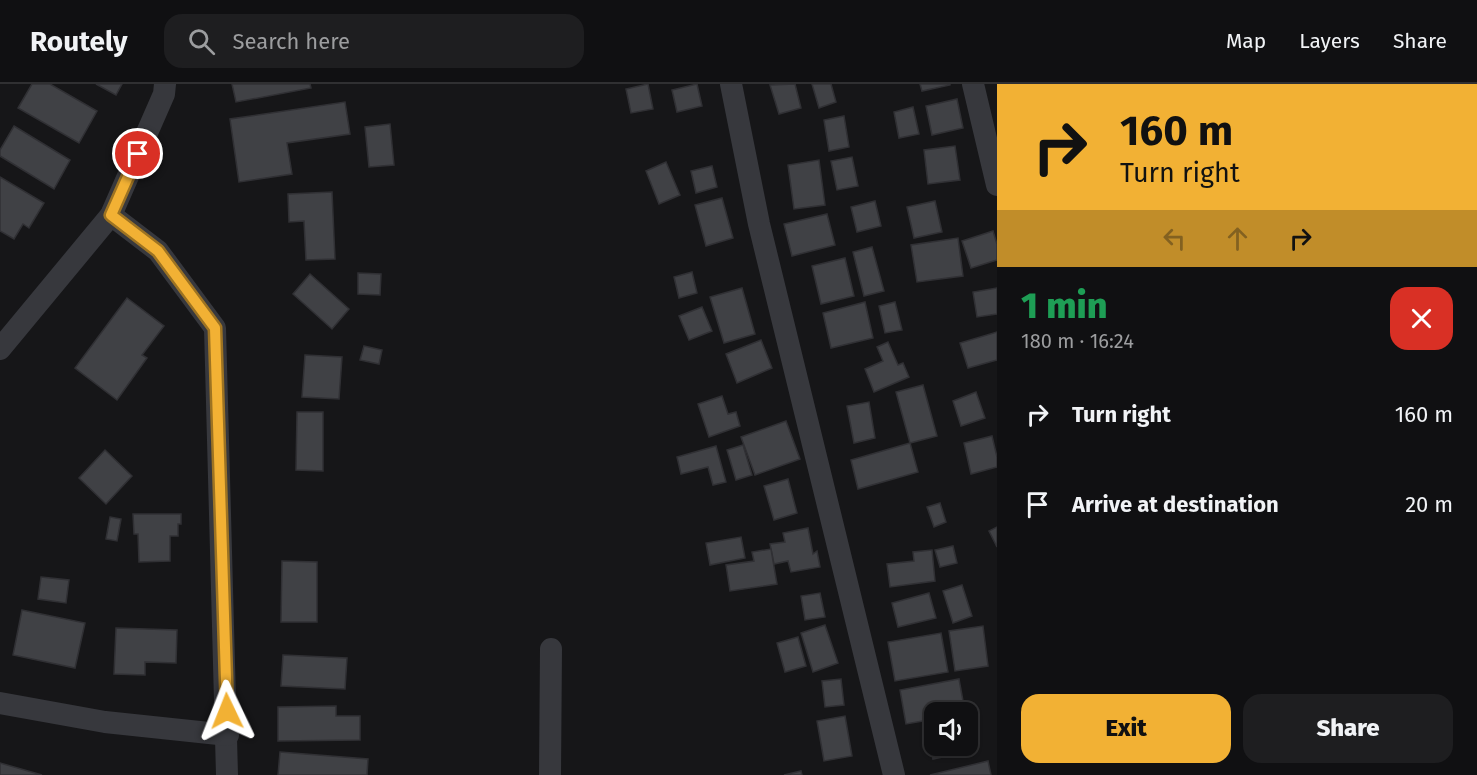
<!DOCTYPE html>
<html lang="en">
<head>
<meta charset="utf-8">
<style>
	body { margin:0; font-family:"Fira Sans",sans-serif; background:#1e1e20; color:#f1f3f6; height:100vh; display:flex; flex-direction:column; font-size:22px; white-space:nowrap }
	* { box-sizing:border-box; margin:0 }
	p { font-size:20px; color:#9c9d9f }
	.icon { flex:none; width:33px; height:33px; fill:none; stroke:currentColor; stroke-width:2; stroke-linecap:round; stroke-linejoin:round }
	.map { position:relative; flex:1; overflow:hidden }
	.panel { display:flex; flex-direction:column; background:#101012; width:480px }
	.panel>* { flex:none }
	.top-card { background:#f2b134; color:#111; overflow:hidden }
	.tools { position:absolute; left:924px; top:618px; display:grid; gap:12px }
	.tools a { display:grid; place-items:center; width:54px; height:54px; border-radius:12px; background:#101012; box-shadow:0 2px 4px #0004,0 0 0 2px #303032; font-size:30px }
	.pin { position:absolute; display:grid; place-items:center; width:51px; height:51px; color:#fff; margin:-26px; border:3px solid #fff; border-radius:50%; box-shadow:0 2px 6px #0007 }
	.me { position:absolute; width:66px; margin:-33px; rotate:358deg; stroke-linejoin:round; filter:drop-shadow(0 0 4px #0008) }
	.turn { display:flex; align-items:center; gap:21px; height:126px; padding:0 24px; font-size:27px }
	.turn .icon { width:78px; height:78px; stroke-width:2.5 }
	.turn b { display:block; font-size:42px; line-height:51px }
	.lanes { display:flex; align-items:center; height:57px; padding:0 24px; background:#0003; justify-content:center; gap:30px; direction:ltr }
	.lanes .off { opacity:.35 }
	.round { display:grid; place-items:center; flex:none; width:63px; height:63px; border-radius:18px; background:#1e1e20 }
	.overview { display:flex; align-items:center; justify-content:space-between; height:102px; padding:0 24px }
	h1 { font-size:36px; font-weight:800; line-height:45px; color:#1e9e55 }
	.primary-button { display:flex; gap:12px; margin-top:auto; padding:12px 24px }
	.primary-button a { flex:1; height:69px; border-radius:18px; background:#f2b134; color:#111; font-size:24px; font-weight:800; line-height:69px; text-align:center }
	.primary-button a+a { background:#1e1e20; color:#f1f3f6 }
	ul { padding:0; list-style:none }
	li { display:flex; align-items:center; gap:18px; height:90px; padding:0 24px }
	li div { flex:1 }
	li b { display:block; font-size:22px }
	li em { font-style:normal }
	header { display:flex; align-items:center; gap:36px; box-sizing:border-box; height:84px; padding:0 30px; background:#101012; border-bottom:2px solid #303032 }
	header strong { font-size:28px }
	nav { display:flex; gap:33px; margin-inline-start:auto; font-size:21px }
	.search { width:420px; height:54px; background:#1e1e20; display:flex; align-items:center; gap:15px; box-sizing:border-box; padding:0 21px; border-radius:18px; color:#9c9d9f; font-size:22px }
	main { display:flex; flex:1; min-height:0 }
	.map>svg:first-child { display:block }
	.building { fill:#404145; stroke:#303034; stroke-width:1.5 }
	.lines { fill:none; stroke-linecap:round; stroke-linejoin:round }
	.minor { stroke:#37383d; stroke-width:22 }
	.route-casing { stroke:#9d7322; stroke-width:15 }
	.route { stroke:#f2b134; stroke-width:10 }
</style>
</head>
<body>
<header>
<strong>Routely</strong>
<div class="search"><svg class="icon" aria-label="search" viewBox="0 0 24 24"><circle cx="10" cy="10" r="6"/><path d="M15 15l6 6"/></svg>Search here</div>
<nav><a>Map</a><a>Layers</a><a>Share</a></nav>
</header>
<main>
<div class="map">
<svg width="997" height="691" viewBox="0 0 997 691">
	<rect width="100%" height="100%" fill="#161618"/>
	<g class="building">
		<polygon points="32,0 50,0 97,27 79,59 18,24"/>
		<polygon points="96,0 122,0 116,11"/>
		<polygon points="232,0 310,0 311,4 236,18"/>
		<polygon points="648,0 653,25 631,29 626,5"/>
		<polygon points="697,0 702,22 677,28 672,6"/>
		<polygon points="795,0 801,24 779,30 770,1"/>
		<polygon points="812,0 831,0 836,18 819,24"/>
		<polygon points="920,0 950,0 950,1 922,7"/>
		<polygon points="957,15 963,44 932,51 926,22"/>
		<polygon points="345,18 350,50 287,59 292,90 239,98 230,35"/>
		<polygon points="913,23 919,50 899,54 894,28"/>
		<polygon points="844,32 849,63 829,67 824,36"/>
		<polygon points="390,40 394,81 369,83 365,43"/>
		<polygon points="14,42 70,76 54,105 0,72 0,66"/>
		<polygon points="955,62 960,96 928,100 924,66"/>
		<polygon points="852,73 858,102 837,106 831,77"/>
		<polygon points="819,76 825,121 794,125 788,81"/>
		<polygon points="666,78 680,111 659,120 646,87"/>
		<polygon points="712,82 717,103 696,109 691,87"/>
		<polygon points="0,93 44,119 29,144 23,140 14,155 0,147"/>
		<polygon points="332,108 335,175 306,176 304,137 289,138 288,110"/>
		<polygon points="722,114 733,154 706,162 695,121"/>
		<polygon points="875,117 881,142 857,148 851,123"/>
		<polygon points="935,117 942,148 914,154 907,123"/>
		<polygon points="827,130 835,161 792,172 784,140"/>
		<polygon points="993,147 997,160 997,176 971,184 962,157"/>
		<polygon points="958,154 963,192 917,198 911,161"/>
		<polygon points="872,163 884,207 864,212 853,168"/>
		<polygon points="845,174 854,212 821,220 812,182"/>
		<polygon points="692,188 697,209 679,214 674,193"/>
		<polygon points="358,189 381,190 380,211 358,210"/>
		<polygon points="310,190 349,225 332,245 293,210"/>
		<polygon points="742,204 755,250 724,259 710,213"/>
		<polygon points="997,204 997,230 977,233 973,208"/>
		<polygon points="127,214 164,242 142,271 147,274 117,316 75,284"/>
		<polygon points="865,218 873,254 831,264 823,229"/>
		<polygon points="895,218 902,246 885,249 879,222"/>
		<polygon points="702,223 712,247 689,256 679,232"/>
		<polygon points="997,248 997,276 968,284 960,259"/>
		<polygon points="761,256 772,284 737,299 726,270"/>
		<polygon points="888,258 898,281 903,279 909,293 874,308 865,285 883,277 877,263"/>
		<polygon points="364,262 382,266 379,280 360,276"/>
		<polygon points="305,271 342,273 339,315 302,313"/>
		<polygon points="923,301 937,352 910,359 896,308"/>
		<polygon points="976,308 985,334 961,342 953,317"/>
		<polygon points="722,312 728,330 736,328 740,342 709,353 698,320"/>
		<polygon points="869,318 875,354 854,359 847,322"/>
		<polygon points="297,328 323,328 323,387 296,386"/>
		<polygon points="786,337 800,375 755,391 741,353"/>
		<polygon points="992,352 997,373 997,383 971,390 964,359"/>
		<polygon points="910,359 918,388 858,405 851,376"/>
		<polygon points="743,361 752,391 736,396 727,366"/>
		<polygon points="716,362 726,398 713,401 708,383 681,390 677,373"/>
		<polygon points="105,366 132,392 106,420 79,394"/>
		<polygon points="788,395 797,429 774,436 764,402"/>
		<polygon points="940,419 946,438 934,443 927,423"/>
		<polygon points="133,430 181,430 181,440 178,440 178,452 170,452 170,477 139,478 138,450 134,450"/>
		<polygon points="110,433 121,435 117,457 106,455"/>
		<polygon points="997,443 997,463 989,447"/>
		<polygon points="808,444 813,470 817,467 820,483 791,488 788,477 774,480 770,460 785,458 783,449"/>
		<polygon points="741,453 745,474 710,481 706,459"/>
		<polygon points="953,462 957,479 940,483 935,466"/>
		<polygon points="771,465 777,500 730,507 726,481 754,477 752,468"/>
		<polygon points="932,466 935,497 890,503 887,480 914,477 913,468"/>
		<polygon points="282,477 317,478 317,538 281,538"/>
		<polygon points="41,493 69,496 66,519 38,515"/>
		<polygon points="962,501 972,532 953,539 943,507"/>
		<polygon points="820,509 825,533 805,536 801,512"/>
		<polygon points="929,509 936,534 898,543 892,519"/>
		<polygon points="22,526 85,539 75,584 13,571"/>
		<polygon points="825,541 838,579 813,588 801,549"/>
		<polygon points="983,542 988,582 955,587 949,547"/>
		<polygon points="116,544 177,546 176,579 145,578 145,591 114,590"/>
		<polygon points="941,549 948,588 895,597 888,558"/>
		<polygon points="798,553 806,582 785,588 777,559"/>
		<polygon points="283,571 347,574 345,605 281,602"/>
		<polygon points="841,595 844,621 825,623 822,597"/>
		<polygon points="959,595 965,628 934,628 934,635 906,640 900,606"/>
		<polygon points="336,622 336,632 360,632 360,656 278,657 278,623"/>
		<polygon points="845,632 852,672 824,677 817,637"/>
		<polygon points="934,642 934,662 965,662 966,668 933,675 927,644"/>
		<polygon points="280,668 368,675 367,691 278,691"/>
		<polygon points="988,677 991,691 930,691"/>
		<polygon points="0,679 42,691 0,691"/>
		<polygon points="801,687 802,691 784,691"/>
	</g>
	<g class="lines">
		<g class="minor">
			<polyline points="731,0 759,140 894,691"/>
			<polyline points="973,0 997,101"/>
			<polyline points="111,131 158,167 215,244 227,691"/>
			<polyline points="0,265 111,131 164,10 165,0"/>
			<polyline points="0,619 105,638 228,651"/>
			<polyline points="550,691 551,565"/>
		</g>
	</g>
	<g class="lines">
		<defs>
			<polyline id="route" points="138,70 111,131 158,167 215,244 227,627"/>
		</defs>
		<use href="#route" class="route-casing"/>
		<use href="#route" class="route"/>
	</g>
</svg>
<div class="tools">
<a><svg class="icon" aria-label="sound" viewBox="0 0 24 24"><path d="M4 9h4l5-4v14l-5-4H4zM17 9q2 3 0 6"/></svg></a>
</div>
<div class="pin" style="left:138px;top:70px;background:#d93025"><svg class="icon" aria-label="arrive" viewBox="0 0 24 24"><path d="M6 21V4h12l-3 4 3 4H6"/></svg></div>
<svg class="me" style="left:227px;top:627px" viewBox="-20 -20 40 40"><path d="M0-17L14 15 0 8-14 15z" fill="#f2b134" stroke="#fff" stroke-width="4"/></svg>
</div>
<section class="panel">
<div class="top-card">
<div class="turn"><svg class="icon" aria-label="right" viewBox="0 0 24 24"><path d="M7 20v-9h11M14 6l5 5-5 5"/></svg><div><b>160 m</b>Turn right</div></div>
<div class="lanes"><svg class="icon off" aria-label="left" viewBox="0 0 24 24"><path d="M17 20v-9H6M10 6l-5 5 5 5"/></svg><svg class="icon off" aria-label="ahead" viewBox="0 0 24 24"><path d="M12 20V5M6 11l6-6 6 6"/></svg><svg class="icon" aria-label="right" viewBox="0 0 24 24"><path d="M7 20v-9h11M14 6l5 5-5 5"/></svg></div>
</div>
<div class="overview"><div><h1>1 min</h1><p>180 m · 16:24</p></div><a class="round" style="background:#d93025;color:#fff"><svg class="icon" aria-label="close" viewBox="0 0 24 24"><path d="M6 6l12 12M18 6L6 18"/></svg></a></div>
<ul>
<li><svg class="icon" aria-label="right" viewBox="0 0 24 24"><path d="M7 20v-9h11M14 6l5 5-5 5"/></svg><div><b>Turn right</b></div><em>160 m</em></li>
<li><svg class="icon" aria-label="arrive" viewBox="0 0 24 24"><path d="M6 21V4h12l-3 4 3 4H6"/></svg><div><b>Arrive at destination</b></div><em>20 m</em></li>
</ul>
<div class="primary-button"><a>Exit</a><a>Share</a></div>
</section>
</main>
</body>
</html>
